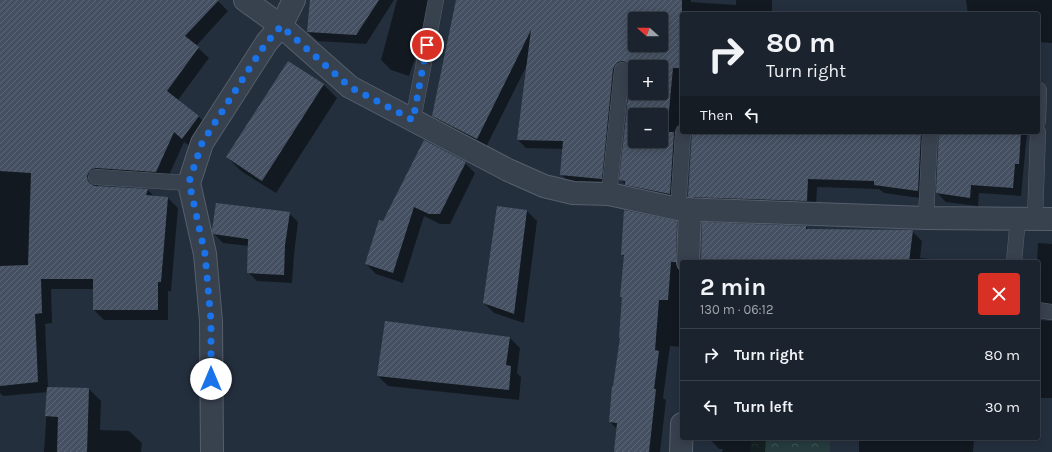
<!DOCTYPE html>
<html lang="en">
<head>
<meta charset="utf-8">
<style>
	body { margin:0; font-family:Karla,sans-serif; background:#282f3a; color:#f1f3f6; height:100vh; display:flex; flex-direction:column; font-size:15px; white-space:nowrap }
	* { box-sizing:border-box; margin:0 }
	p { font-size:13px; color:#a0a4aa }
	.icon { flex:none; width:22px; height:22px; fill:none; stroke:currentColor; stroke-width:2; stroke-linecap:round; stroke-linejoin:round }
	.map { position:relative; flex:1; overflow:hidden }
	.side { position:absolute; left:680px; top:260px; width:360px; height:180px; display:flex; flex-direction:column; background:#1b232e; border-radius:4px; box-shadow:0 2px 10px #0003,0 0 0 1px #39404a }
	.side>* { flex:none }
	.guide { position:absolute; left:680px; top:12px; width:360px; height:122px; border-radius:4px; box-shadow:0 2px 10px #0003,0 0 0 1px #39404a; background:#1b232e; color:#f1f3f6; overflow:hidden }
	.needle { width:26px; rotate:291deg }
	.fabs { position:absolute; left:628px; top:12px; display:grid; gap:8px }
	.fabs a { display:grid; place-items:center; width:40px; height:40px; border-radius:4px; background:#1b232e; box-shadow:0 2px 10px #0003,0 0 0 1px #39404a; font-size:20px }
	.pin { position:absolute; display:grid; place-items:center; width:34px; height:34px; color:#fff; margin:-17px; border:2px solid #fff; border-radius:50%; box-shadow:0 1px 4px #0007 }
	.me { position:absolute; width:44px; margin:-22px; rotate:0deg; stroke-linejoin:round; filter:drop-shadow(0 0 3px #0008) }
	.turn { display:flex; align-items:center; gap:14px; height:84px; padding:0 20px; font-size:18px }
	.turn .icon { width:52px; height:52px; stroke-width:2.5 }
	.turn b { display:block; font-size:28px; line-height:34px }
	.then { display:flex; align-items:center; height:38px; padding:0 20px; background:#0003; gap:8px; font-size:15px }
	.round { display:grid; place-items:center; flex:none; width:42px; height:42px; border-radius:4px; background:#282f3a }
	.summary { display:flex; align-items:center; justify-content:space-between; height:68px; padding:0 20px }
	h1 { font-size:24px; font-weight:700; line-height:30px }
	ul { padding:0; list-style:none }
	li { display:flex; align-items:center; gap:12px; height:52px; padding:0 20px; border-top:1px solid #39404a }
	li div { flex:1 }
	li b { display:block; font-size:15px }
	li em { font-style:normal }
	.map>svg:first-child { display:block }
	.park { fill:url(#park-crowns) }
	.shadow { fill:#0007; fill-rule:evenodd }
	.building { fill:url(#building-hatch); fill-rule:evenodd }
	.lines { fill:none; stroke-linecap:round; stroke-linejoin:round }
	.lane-casing { stroke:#565f6c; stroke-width:16 }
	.street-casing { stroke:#565f6c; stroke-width:24 }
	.lane { stroke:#38414e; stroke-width:15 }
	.street { stroke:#38414e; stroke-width:22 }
	.route { stroke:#1a73e8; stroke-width:7; stroke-dasharray:0 12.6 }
</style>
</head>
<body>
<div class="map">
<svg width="1052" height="452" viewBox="0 0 1052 452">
	<defs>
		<pattern id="park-crowns" width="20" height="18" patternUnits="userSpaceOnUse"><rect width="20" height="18" fill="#263c3f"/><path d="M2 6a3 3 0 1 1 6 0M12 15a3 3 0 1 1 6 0" fill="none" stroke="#435659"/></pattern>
		<pattern id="building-hatch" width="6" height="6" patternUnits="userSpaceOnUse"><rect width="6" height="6" fill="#455162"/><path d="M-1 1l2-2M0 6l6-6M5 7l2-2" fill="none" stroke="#5d6877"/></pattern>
	</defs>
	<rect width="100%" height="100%" fill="#242f3e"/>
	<polygon class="park" points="751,438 830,438 830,452 750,452"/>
	<g class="shadow">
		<polygon points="93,0 217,0 228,11 196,46 209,58 178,100 199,117 209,127 193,148 184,142 166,182 99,182 97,187 148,190 155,197 168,198 178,208 171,291 168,291 168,320 104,320 94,310 94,289 51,289 52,323 45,324 48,388 89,389 101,401 100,430 129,431 142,443 141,452 44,452 48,392 3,396 0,393 0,4"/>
		<polygon points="311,0 394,0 366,44 318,41 308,32"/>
		<polygon points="397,0 435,0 409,76 391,70 381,60"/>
		<path d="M 457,0 L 691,0 L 691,2 L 736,5 L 736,0 L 772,0 L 772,11 L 775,14 L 682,14 L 682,132 L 678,202 L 629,189 L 621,180 L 632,69 L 627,70 L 610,187 L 569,183 L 561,174 L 563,149 L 526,148 L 518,140 L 528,63 L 486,147 L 442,124 L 433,116 ZM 635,19 L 661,19 L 661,45 L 635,45 ZM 635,67 L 661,67 L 661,93 L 635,93 ZM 635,115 L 661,115 L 661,141 L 635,141 Z"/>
		<polygon points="966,0 1052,0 1052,43 1038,42 1038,14 968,14"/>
		<polygon points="288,62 324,85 337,98 276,193 241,171 227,157"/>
		<polygon points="693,132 928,132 927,199 884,193 879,189 817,187 816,209 697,205 689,196"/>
		<polygon points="940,132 1027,132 1021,196 979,193 978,206 946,202 937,193"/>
		<polygon points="465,163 475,173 450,224 440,224 424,216 403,283 376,274 366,264 384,223"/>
		<polygon points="498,207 527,211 537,221 524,323 494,313 484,303"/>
		<polygon points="289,213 298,222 294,255 292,283 257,281 248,272 249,246 223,243 214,234"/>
		<polygon points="677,222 687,232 682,262 682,347 670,346 663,398 666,400 660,452 615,452 617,429 610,422 621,339 625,257 622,255"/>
		<polygon points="806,227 809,230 912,231 922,241 920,258 958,262 701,262"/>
		<polygon points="1038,243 1052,244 1052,312 1040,315 1040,320 1052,321 1052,398 1038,398 1038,262 1037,262"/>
		<polygon points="386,322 510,338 520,348 517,373 521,377 519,400 388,386 378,376"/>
		<polygon points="709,438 766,438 765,452 722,452 723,449 719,449"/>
		<polygon points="859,438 974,438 973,452 859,452"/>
	</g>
	<g class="building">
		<polygon points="0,0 219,0 185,36 199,47 167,91 199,116 182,139 174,132 156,172 96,168 92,169 89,172 87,176 88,181 91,184 95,186 148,189 146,195 168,197 161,282 158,282 158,310 93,310 93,279 41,279 42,313 35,314 38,382 0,386 0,266 28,265 31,173 0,171"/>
		<polygon points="310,0 379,0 356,35 307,32"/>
		<path d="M 456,0 L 682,0 L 682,68 L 673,68 L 667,132 L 674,132 L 670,194 L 625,185 L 625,181 L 619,180 L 631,71 L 630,66 L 627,63 L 623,61 L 618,62 L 615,65 L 613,69 L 602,179 L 560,175 L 563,141 L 517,140 L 531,30 L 477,139 L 432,116 ZM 635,19 L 661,19 L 661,45 L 635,45 ZM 635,67 L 661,67 L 661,93 L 635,93 ZM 635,115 L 661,115 L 661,141 L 635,141 Z"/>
		<polygon points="288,61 324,84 262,181 226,157"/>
		<polygon points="692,132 921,132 918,191 874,185 874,181 808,179 807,201 688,197"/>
		<polygon points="939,132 1021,133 1019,164 1015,164 1013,188 971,185 970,198 936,193"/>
		<polygon points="424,140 466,162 440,214 429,214 414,207 393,273 365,264 379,220 383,221"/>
		<polygon points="216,203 290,212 285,245 284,275 247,273 248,239 213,234 212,230"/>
		<polygon points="497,206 527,210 514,314 483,303"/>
		<polygon points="624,210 677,221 676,262 671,262 668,300 659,300 655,350 659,351 654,389 656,389 649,452 614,452 617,423 609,422 612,386 613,386 620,338 619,338 622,297 620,297 624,255 621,255"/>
		<polygon points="702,222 806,226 806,229 913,230 909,262 701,262"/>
		<polygon points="385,321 510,337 506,365 511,366 509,390 377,376"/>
		<polygon points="47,387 89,388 87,452 57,452 58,417 45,416"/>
	</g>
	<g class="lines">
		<defs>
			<g id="lane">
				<polyline points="413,120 436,0"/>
				<polyline points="1038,121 1039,90"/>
				<polyline points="96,177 189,183"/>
				<polyline points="609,194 622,70"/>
				<polyline points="678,209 683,132"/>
				<polyline points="926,218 930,132"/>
				<polyline points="1035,219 1038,132"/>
				<polyline points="1014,262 1018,218"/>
				<polyline points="1038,310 1052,312"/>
			</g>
			<g id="street">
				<polyline points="245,0 281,26 350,87 508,170 544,186 573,193 609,194 678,209 926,218 1052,219"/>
				<polyline points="688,262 690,209"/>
				<polyline points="212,452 211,321 205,254 189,183 202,143 267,42 281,26 294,0"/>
				<polyline points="681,452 682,424"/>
			</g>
		</defs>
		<use href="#lane" class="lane-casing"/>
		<use href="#street" class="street-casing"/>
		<use href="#lane" class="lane"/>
		<use href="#street" class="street"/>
	</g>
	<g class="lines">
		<polyline class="route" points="211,379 211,321 205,254 189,182 202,143 258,55 267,42 281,26 350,87 413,120 427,45"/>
	</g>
</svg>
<div class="fabs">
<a><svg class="needle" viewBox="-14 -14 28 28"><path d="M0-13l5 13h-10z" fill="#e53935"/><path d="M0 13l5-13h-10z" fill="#a0a4aa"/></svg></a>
<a>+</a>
<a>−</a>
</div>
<div class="pin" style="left:427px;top:45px;background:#d93025"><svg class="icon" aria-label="arrive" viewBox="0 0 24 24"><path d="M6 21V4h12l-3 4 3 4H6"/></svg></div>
<svg class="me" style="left:211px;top:379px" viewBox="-20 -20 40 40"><circle r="19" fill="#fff"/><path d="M0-13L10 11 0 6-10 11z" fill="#1a73e8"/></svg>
<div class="guide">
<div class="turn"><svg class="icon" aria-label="right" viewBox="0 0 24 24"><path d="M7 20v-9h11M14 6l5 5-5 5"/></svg><div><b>80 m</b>Turn right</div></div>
<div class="then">Then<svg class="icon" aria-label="left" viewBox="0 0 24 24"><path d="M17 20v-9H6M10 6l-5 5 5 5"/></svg></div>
</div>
<section class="side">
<div class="summary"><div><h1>2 min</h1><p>130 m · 06:12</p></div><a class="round" style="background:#d93025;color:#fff"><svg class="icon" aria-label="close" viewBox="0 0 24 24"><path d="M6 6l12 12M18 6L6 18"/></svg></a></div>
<ul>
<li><svg class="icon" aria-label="right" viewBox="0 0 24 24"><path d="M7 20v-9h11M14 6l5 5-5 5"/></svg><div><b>Turn right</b></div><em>80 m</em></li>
<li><svg class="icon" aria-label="left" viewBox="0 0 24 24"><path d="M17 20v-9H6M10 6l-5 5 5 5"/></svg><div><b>Turn left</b></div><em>30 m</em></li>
</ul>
</section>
</div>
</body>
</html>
